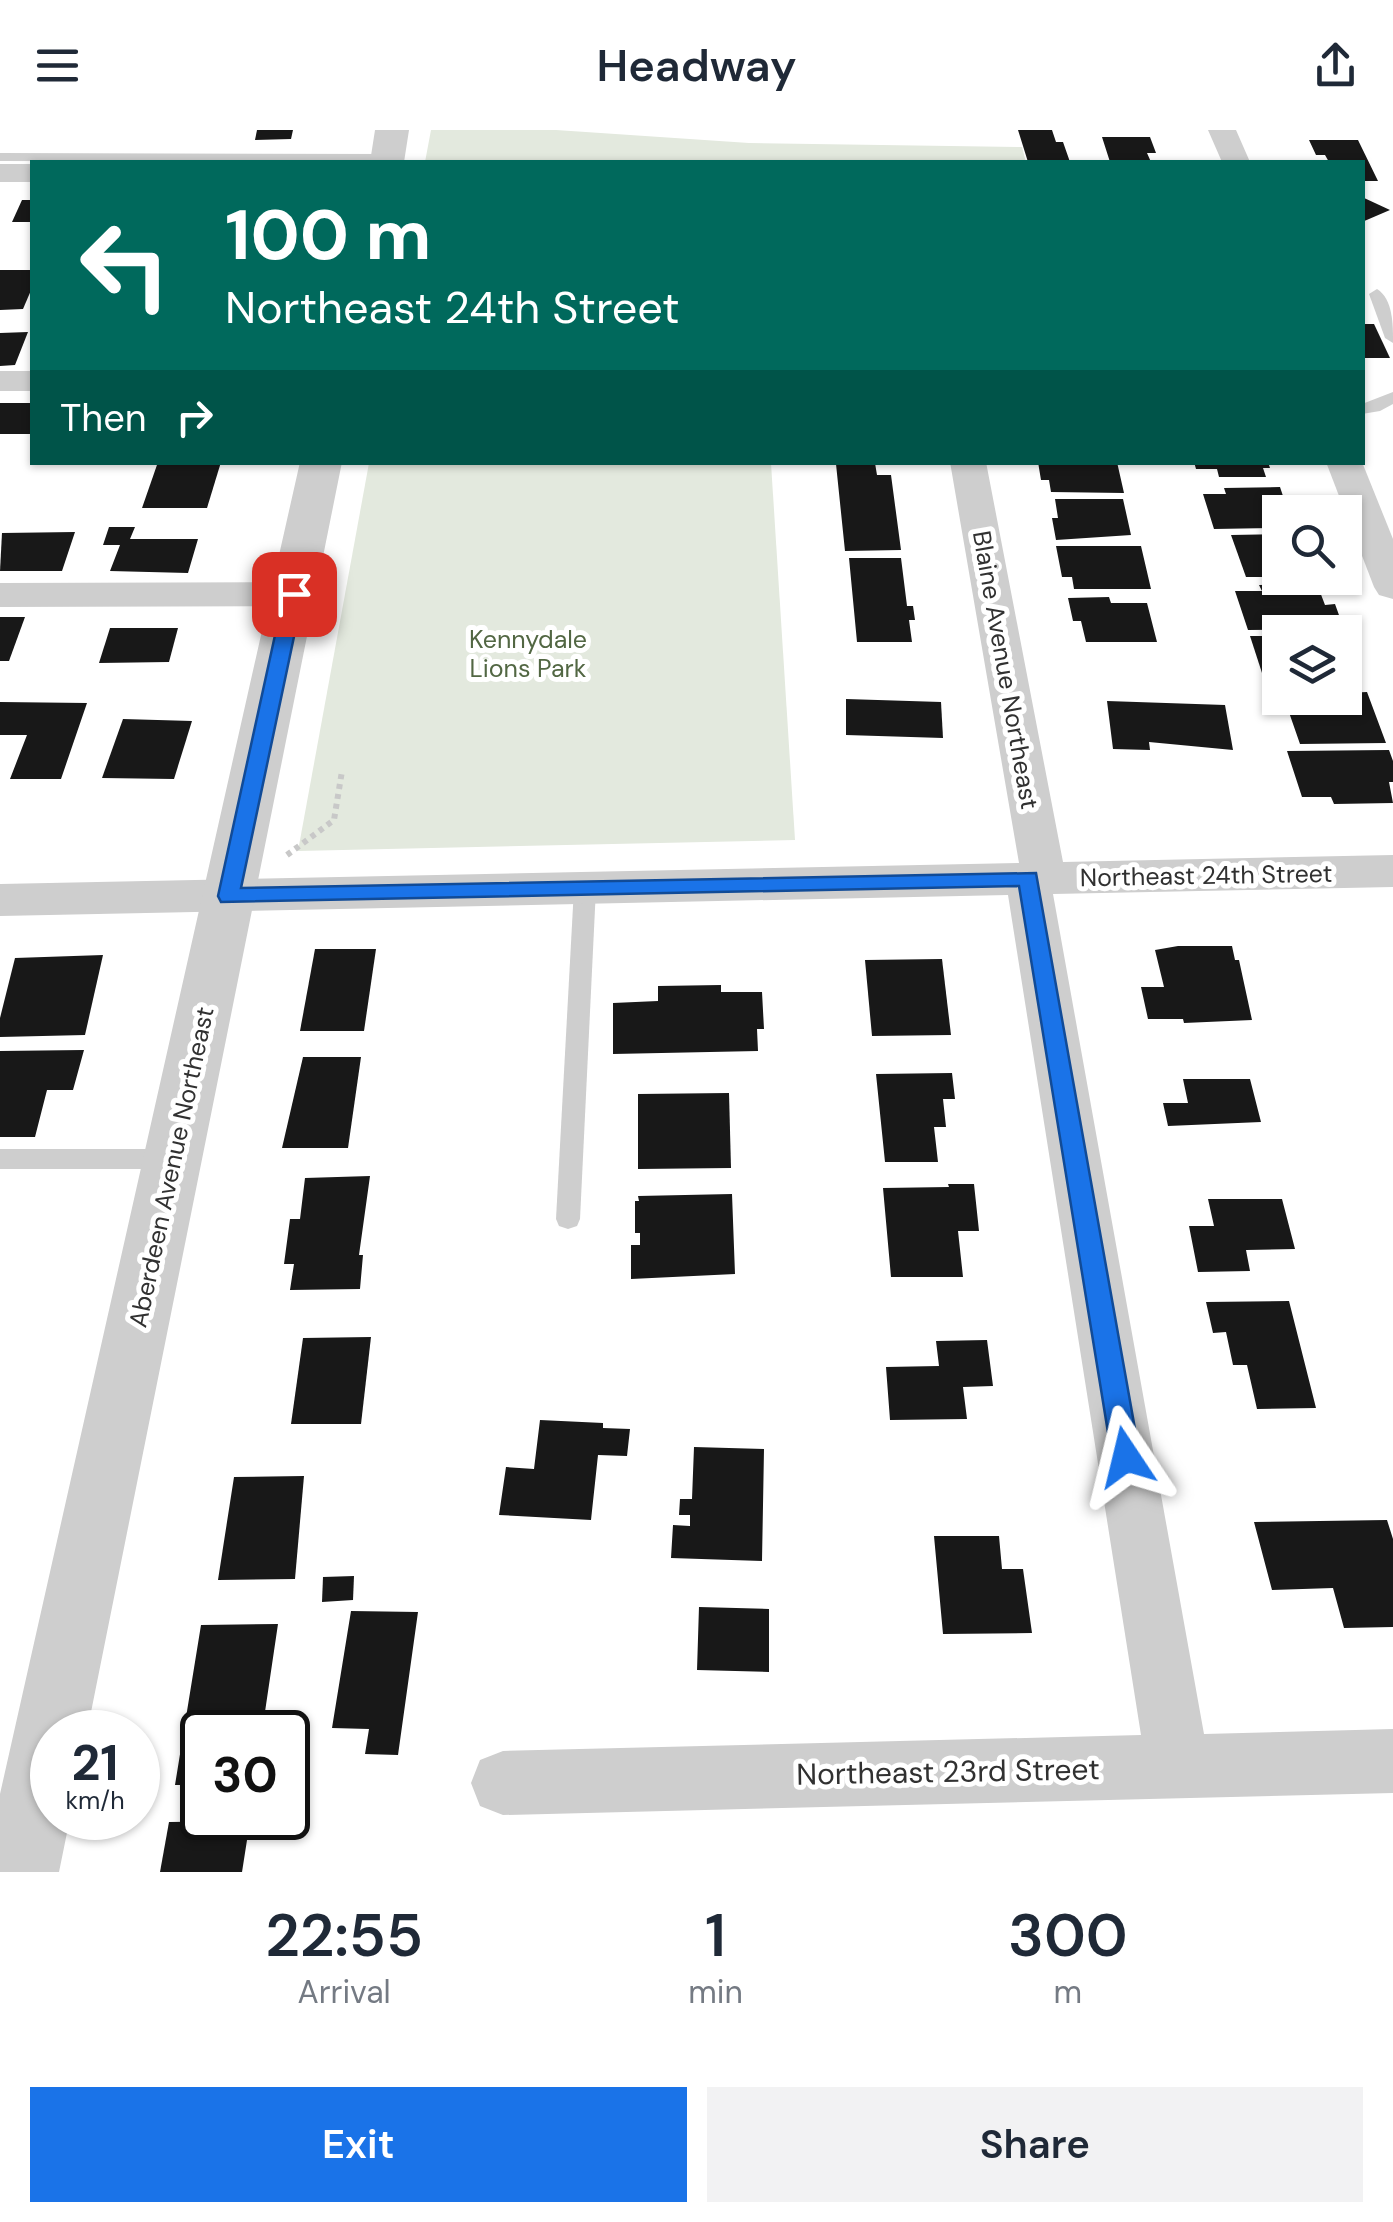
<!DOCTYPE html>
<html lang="en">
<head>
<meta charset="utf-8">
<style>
	body { margin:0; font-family:"DM Sans",sans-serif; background:#f2f2f3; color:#1f2937; height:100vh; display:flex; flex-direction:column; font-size:38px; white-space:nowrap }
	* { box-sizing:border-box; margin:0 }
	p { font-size:32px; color:#747a83 }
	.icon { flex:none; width:55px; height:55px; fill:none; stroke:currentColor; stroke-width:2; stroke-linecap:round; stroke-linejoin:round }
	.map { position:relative; height:1742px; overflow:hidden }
	.details { display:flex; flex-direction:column; background:#fff; flex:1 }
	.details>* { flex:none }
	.guide { position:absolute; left:30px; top:30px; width:1335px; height:305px; border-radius:0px; box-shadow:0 2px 8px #0004; background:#00695c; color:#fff; overflow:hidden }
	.tools { position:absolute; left:1262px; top:365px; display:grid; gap:20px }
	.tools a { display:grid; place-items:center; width:100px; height:100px; border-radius:0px; background:#fff; box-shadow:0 2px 8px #0004; font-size:50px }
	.speed { position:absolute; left:30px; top:1580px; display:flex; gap:20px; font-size:50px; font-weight:700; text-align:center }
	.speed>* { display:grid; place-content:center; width:130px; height:130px; border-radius:50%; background:#fff; box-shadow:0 2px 8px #0004; line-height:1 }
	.speed small { font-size:25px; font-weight:400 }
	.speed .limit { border:5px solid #111; border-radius:15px; background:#fff; color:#111 }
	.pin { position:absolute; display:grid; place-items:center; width:85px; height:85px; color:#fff; margin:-42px; border-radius:20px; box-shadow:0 5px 15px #0006 }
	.me { position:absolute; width:110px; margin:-55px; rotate:350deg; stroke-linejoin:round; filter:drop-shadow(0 0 8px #0008) }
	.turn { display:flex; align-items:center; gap:35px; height:210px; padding:0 30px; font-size:45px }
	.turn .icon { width:130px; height:130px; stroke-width:2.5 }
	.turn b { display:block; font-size:70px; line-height:85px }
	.then { display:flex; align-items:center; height:95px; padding:0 30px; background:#0003; gap:20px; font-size:38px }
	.eta { display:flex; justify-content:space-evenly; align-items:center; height:170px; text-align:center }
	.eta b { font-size:60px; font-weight:600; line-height:70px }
	.button { display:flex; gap:20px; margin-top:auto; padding:20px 30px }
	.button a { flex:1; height:115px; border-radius:0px; background:#1a73e8; color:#fff; font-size:40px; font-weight:600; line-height:115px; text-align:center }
	.button a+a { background:#f2f2f3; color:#1f2937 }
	header { display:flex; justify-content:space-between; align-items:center; height:130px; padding:0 30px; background:#fff; font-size:45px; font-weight:600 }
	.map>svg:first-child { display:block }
	.green { fill:#e3e9de }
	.building { fill:#181818 }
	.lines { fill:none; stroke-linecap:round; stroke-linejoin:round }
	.path { stroke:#c8c8c8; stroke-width:6; stroke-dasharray:5 5; stroke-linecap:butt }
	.service { fill:#cecece; fill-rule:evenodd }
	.minor { fill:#cecece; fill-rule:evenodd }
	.tertiary { fill:#cecece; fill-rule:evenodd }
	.route { fill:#1a73e8; stroke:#114b97; stroke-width:2.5 }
	.labels { text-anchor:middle; stroke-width:10; stroke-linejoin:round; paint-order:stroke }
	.park-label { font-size:25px; fill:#526743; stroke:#fff }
	.street-label { font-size:25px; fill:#313131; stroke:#fff }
	.near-street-label { font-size:30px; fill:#313131; stroke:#fff }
</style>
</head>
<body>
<header><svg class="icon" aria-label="menu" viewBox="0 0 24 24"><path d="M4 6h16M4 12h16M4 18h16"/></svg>Headway<svg class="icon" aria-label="share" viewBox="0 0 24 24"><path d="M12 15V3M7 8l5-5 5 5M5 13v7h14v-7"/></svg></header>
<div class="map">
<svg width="1393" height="1742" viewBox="0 0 1393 1742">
	<rect width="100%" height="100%" fill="#fff"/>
	<g class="green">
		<polygon points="431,0 556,0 749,13 1022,17 1026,32 425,32"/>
		<polygon points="369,333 771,333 795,710 298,721"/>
	</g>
	<g class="building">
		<polygon points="257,0 293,0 291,9 255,10"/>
		<polygon points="1018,0 1052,0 1056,12 1063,12 1070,32 1028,32"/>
		<polygon points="1102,7 1150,7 1156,23 1147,23 1151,32 1110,32"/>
		<polygon points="1309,10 1358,10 1378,51 1362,51 1362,32 1329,32 1325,25 1316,25"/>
		<polygon points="1362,67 1390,80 1362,92"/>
		<polygon points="22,70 32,70 32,92 12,92"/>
		<polygon points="0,140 32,140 32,158 23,179 0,180"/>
		<polygon points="1362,194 1374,194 1390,228 1362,228"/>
		<polygon points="28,202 15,235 0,236 0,203"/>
		<rect x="0" y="273" width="32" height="31"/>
		<polygon points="158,332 221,332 207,378 142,378"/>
		<polygon points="1038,332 1117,332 1124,363 1051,362 1049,350 1041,350"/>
		<polygon points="1194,332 1268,332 1270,338 1263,338 1266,347 1219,347 1217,339 1196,339"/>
		<polygon points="875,333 877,345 891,345 901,420 845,421 836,334"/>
		<polygon points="1280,357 1286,375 1296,375 1299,382 1280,382 1280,398 1214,399 1203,364 1226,364 1224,358"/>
		<polygon points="1055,369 1123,369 1131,405 1056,410 1052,388 1058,388"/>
		<polygon points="109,397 135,397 130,409 198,409 188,443 110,441 120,415 103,415"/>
		<polygon points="75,402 62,441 0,441 2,403"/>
		<polygon points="1280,404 1280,447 1246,447 1231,405"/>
		<polygon points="1056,416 1141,416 1151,459 1074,459 1072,447 1062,447"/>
		<polygon points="849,428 901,428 907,476 913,476 915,490 909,490 912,512 857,512"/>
		<polygon points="1317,454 1325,475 1335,474 1344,499 1248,500 1235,461 1262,461 1259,455"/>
		<polygon points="1109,467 1111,473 1147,473 1157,512 1086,512 1081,491 1073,491 1068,468"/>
		<polygon points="0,487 25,487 9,531 0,531"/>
		<polygon points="110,498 178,498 169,532 99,533"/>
		<polygon points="1250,506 1280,506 1280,546 1263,546"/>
		<polygon points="1367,562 1386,613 1300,614 1284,568 1345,568 1345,563"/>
		<polygon points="846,569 941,572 943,608 846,605"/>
		<polygon points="1107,571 1225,575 1233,620 1149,612 1150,620 1113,619"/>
		<polygon points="0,572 87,573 61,649 10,649 27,605 0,605"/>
		<polygon points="123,589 192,591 174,649 102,648"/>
		<polygon points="1389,620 1393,631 1393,652 1389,652 1393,673 1334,674 1331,667 1302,667 1287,621"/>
		<polygon points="1178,816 1232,816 1235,830 1239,830 1252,890 1184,893 1183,889 1148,889 1141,857 1164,857 1155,820"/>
		<polygon points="315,819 376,819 364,901 300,901"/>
		<polygon points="103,825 85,905 0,907 0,888 15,828"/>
		<polygon points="942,829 951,905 872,906 865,830"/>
		<polygon points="721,855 721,862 762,862 764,899 757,899 758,921 613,924 613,873 658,871 658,856"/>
		<polygon points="84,920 73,960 47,960 35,1007 0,1007 0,921"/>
		<polygon points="303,927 361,927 348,1018 282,1018"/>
		<polygon points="952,943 955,969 943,969 946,997 934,997 938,1032 885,1032 876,944"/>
		<polygon points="1183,949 1250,949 1261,992 1168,996 1163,973 1188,973"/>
		<polygon points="729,963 731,1038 638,1039 638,964"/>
		<polygon points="370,1046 359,1125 363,1125 360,1159 290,1160 294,1134 284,1134 290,1089 300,1089 305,1048"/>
		<polygon points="948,1054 974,1054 979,1101 958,1101 963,1147 891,1147 883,1058 949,1057"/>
		<polygon points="732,1064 735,1144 631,1149 631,1115 640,1115 640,1103 635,1103 635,1071 639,1071 638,1066"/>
		<polygon points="1208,1069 1282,1069 1295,1119 1246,1120 1250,1141 1198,1142 1189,1096 1214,1096"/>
		<polygon points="1289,1171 1316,1278 1257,1279 1247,1235 1233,1235 1226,1202 1213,1203 1206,1172"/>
		<polygon points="371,1207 361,1294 291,1294 303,1208"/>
		<polygon points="987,1210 993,1256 963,1257 967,1289 890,1290 886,1237 939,1236 936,1211"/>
		<polygon points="540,1290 603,1293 603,1298 630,1299 627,1326 598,1325 591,1390 499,1385 506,1337 534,1339"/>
		<polygon points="694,1317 764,1319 762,1431 671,1428 673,1395 690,1396 690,1385 679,1385 680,1369 692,1369"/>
		<polygon points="304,1346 295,1449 218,1450 234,1347"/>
		<polygon points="1387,1390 1393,1409 1393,1497 1344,1498 1333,1458 1272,1460 1254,1392"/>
		<polygon points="934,1406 999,1406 1002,1439 1023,1439 1032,1503 943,1504"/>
		<polygon points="354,1446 353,1470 322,1472 323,1447"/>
		<polygon points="699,1477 769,1479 769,1542 697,1540"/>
		<polygon points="351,1481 418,1482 398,1625 365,1624 369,1599 332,1598"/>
		<polygon points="278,1494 262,1602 202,1602 202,1655 175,1655 201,1495"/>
		<polygon points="250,1691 242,1742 160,1742 169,1692"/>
	</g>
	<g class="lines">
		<polyline class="path" points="287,725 334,690 342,641"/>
		<g class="service">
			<polygon points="0,23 388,24 395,28 388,32 0,31"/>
			<path d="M 1377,159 C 1393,169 1393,194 1393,213 L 1385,208 L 1369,164 Z"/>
			<polygon points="1393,262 1393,274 1380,281 1362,284 1362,274"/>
			<polygon points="585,750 596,758 580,1089 577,1096 568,1099 559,1096 556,1089 574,758"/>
			<polygon points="0,1019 171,1019 180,1022 183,1029 180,1036 171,1039 0,1039"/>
		</g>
		<g class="minor">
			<polygon points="1208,0 1236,0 1250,32 1222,32"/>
			<rect x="0" y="34" width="32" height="18"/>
			<rect x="0" y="241" width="32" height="20"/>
			<polygon points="950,332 986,332 1063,732 1393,725 1393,757 1053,764 1204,1604 1393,1599 1393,1663 503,1685 480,1676 471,1653 480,1630 503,1621 1141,1605 1008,765 0,786 0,754 1019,733"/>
			<polygon points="1326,332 1362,332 1393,409 1393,469 1379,465 1374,457"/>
			<polygon points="294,452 308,456 313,464 308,472 294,476 0,477 0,453"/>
		</g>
		<g class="tertiary">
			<polygon points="375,0 409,0 404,32 370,32"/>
			<polygon points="300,332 342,332 87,1602 52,1602 52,1688 70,1688 59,1742 0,1742 0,1664"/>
		</g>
	</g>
	<polygon class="route" points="294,459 303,464 241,758 1036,743 1140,1327 1136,1336 1126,1340 1117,1336 1112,1327 1019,756 221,772 218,766 284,464"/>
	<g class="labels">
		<g class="park-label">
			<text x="528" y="518">Kennydale<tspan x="528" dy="29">Lions Park</tspan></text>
		</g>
		<g class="street-label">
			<text transform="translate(1006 540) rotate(80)" y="9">Blaine Avenue Northeast</text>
			<text transform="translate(1206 745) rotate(-1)" y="9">Northeast 24th Street</text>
			<text transform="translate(171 1037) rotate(-78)" y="9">Aberdeen Avenue Northeast</text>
		</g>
		<g class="near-street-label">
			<text transform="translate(948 1642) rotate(-1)" y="10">Northeast 23rd Street</text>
		</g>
	</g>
</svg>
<div class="tools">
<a><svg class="icon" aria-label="search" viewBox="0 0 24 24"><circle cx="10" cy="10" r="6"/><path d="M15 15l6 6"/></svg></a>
<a><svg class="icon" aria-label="layers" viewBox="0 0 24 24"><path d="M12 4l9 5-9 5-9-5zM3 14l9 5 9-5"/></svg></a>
</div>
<div class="speed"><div>21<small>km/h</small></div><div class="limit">30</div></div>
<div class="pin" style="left:294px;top:464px;background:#d93025"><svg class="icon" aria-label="arrive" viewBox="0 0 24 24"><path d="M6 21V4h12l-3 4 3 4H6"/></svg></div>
<svg class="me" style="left:1126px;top:1327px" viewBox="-20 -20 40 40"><path d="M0-17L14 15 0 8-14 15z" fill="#1a73e8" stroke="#fff" stroke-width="4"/></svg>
<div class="guide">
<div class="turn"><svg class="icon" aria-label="left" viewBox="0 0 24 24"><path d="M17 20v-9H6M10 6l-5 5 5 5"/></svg><div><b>100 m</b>Northeast 24th Street</div></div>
<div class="then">Then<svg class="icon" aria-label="right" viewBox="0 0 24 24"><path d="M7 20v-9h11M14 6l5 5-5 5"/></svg></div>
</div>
</div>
<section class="details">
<div class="eta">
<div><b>22:55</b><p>Arrival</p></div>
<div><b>1</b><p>min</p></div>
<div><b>300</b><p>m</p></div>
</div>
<div class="button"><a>Exit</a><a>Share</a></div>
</section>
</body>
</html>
